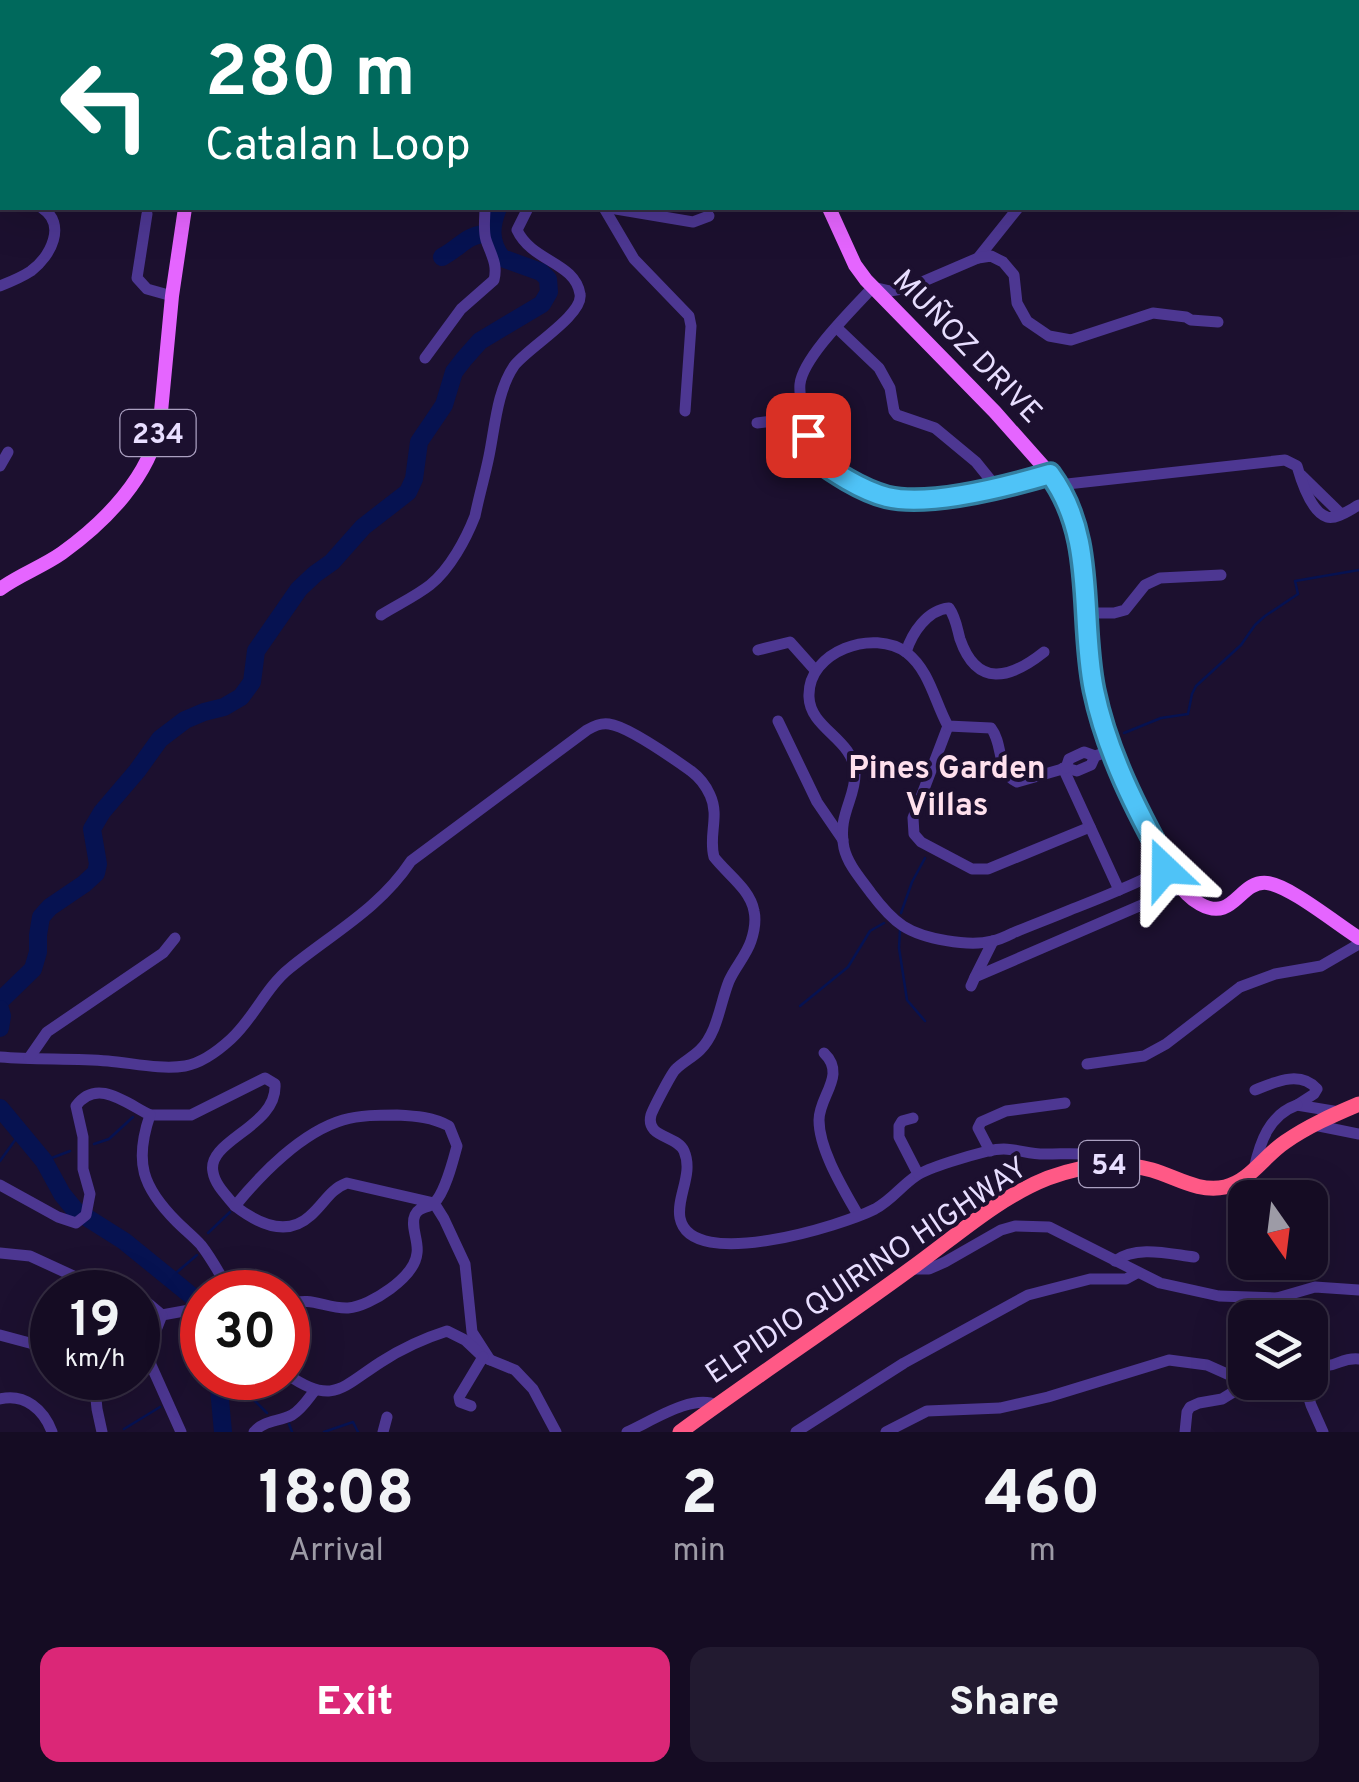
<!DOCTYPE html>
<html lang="en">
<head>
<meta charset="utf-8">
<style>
	body { margin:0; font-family:Overpass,sans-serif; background:#221a30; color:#f1f3f6; height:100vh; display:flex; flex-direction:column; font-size:38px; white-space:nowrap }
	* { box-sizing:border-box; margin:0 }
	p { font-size:32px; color:#9d9ba6 }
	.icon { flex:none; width:55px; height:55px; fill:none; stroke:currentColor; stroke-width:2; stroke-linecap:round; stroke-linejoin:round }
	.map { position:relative; height:1432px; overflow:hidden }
	.sheet { display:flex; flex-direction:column; background:#150c23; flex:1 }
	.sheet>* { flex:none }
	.guide { position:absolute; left:0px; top:0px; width:1360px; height:210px; box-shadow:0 10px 40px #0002,0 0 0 2px #342c41; background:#00695c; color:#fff; overflow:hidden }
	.needle { width:65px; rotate:166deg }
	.tools { position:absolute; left:1228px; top:1180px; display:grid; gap:20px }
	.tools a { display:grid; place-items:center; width:100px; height:100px; border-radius:20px; background:#150c23; box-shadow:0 10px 40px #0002,0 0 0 2px #342c41; font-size:50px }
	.speed { position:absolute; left:30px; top:1270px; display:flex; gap:20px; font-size:50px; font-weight:700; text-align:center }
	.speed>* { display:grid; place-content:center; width:130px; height:130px; border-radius:50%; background:#150c23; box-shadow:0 10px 40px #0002,0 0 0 2px #342c41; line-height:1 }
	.speed small { font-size:25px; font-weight:400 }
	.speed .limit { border:15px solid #d22; background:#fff; color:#111 }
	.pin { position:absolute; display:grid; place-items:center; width:85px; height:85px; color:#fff; margin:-42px; border-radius:20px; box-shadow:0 5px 15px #0006 }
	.me { position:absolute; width:110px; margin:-55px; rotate:337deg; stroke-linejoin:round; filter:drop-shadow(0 0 8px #0008) }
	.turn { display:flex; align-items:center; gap:35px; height:210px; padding:0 40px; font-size:45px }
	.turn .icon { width:130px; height:130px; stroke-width:2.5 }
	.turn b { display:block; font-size:70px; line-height:85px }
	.eta { display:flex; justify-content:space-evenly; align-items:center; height:170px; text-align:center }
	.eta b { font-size:60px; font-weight:800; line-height:70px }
	.cta { display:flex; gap:20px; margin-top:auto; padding:20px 40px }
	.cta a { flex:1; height:115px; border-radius:20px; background:#db2777; color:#fff; font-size:40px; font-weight:800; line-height:115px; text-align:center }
	.cta a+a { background:#221a30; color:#f1f3f6 }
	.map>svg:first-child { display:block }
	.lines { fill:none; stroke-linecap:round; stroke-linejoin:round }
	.stream { stroke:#061251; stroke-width:2.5 }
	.river { stroke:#061251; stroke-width:18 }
	.minor { stroke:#4d3792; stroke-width:11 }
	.major { stroke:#e565ff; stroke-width:14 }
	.highway { stroke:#ff5986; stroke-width:15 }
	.route-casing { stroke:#337fa1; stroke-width:25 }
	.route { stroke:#4fc3f7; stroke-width:18 }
	.labels { text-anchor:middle; stroke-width:8; stroke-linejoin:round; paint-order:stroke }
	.shield { fill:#1c102f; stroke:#aba0c1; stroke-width:2.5 }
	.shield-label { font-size:28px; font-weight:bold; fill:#e8deff }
	.street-label { font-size:30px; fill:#e8deff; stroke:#1c102f }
	.neighbourhood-label { font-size:32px; font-weight:bold; fill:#ffe0ed; stroke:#1c102f }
</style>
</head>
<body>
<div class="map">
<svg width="1359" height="1432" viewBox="0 0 1359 1432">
	<rect width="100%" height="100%" fill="#1c102f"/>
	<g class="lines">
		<g class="stream">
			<polyline points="1124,733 1161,718 1188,714 1192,694 1196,686 1241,645 1255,625 1265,616 1298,594 1295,581 1359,570"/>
			<polyline points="901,913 912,882 925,858"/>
			<polyline points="900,930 899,948 907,1000 925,1021"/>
			<polyline points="800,1006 848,967 870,931 884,923"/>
			<polyline points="94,1144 109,1139 133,1117"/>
			<polyline points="0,1161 21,1132"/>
			<polyline points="44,1161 70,1151"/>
			<polyline points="208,1233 230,1212"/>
			<polyline points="170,1278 197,1255"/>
			<polyline points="221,1378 252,1398 267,1413"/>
			<polyline points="289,1424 292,1432"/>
			<polyline points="124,1429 160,1407"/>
			<polyline points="324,1432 353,1422 358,1432"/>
		</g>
		<g class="river">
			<polyline points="722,2 722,0"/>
			<path d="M 442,257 C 464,245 464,235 491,233"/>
			<path d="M 0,1001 L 33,969 L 38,952 L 38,935 L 41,917 L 50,907 L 84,884 L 96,873 L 98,864 L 92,829 L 102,812 L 137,771 L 160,739 L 185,720 L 204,712 L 224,707 L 241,697 L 252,682 L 256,651 L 299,589 L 315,574 L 332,562 L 363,527 L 408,492 L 414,479 L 419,442 L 444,405 L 454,372 L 464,359 L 480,341 L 542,304 L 549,292 L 548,279 L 541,272 L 502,258 C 489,242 491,225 498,208"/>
			<polyline points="0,1009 2,1016 0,1028"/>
			<polyline points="0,1108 44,1161 62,1194 75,1210 124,1241 193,1297"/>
			<polyline points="218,1378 223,1432"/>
		</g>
		<g class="minor">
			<polyline points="105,0 107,2"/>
			<polyline points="306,0 309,2"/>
			<polyline points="942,0 946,2"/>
			<polyline points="1195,0 1196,2"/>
			<polyline points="1259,0 1259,2"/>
			<polyline points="0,1 1,0"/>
			<polyline points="991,2 1008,0"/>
			<polyline points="1358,119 1359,119"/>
			<polyline points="604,208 634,259 689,316 691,326 685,411"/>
			<polyline points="610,208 693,222 709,216"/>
			<path d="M 1018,208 L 978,258 L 908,288 L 890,291 L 873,287 C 854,308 803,357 800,384 C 798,399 809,438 811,456 C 834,472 860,490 887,497 C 929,506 1008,486 1050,474"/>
			<polyline points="147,214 137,278 147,289 172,296"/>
			<polyline points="978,258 991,256 1003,262 1014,275 1017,303 1027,321 1049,336 1071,340 1153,313 1186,317 1191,320 1218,322"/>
			<path d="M 0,286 C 10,282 22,277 31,271 C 51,256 67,224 42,208"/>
			<polyline points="837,328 879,368 890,388 894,411 897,415 935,428 976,462 997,488"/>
			<path d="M 425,358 L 461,309 L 494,280 C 498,264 491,255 486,240 C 483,230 485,218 485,208"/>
			<polyline points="757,423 805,417"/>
			<polyline points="0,466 8,452"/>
			<polyline points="1301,475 1341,514"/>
			<path d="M 1058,485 L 1285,460 L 1297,466 C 1301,480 1311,512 1327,517 C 1336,520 1351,509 1359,505"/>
			<polyline points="1085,613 1114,613 1125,610 1145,585 1160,578 1221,575"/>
			<path d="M 381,615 C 397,605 416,596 430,585 C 450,569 466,539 475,516 C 479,496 485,476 489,456 C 495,427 497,391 514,366 C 526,349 584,315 580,294 C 575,262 532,262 517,230 L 528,208"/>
			<polyline points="758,650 790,642 815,670"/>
			<path d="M 906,652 C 912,633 927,610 949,608 C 956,618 957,628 960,639 C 977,688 1010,679 1044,652"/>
			<polyline points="778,721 817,802 843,840"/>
			<polyline points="948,726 913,818 914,834 921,842 972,869 988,869 1090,827"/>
			<path d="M 1110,751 L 1095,756 L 1091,765 L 1077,771 L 1066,768 L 1017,782 C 996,772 1004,745 991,728 L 948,726 C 935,703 930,671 907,653 C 874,628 807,651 809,697 C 810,729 854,739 855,773 C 856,798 837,815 844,848 C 848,865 861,879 871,893 C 880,905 891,918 903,926 C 923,939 969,947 992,941 C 999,940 1007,936 1013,933 C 1032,925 1051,918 1070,910 C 1103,897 1137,884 1168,867"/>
			<polyline points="1063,768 1119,890"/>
			<polyline points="1066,768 1069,759 1084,752 1095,756"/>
			<polyline points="975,977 993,941"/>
			<polyline points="971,986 975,977 1181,888"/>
			<path d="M 824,1053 C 847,1075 819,1096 819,1120 C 819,1150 844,1190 858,1215"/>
			<path d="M 0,1057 C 36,1060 72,1058 108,1061 C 132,1063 161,1070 185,1066 C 202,1063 219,1050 231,1039 C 254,1018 266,987 290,968 C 333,933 380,908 411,861 L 587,730 C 594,726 600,723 609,724 C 628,726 674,759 691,771 C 699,777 706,786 710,795 C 720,816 708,836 714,857 C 727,874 750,889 754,911 C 756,920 754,932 751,941 C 746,956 735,967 729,981 C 720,1003 718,1032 700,1050 C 693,1057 683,1062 676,1069 C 672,1072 653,1109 651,1115 C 645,1138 677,1135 684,1151 C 694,1174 676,1197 680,1218 C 691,1273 843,1225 875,1209 C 892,1200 901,1186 916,1176 C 929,1167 972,1155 988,1151 C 1013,1145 1025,1155 1047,1154 C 1074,1154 1097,1151 1121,1163"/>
			<polyline points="29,1058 47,1032 163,953 175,938"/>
			<polyline points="1087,1064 1144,1056 1166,1044 1240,987 1275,974 1321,966 1359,944"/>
			<path d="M 1255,1090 C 1275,1082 1300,1070 1317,1089 L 1314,1094 L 1297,1105 L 1339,1112"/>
			<path d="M 150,1115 L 191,1115 L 265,1078 L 275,1084 C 278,1127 206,1140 213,1172 C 215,1185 227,1196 235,1206"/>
			<polyline points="913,1118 902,1121 899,1126 899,1137 918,1174"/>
			<polyline points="1314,1125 1359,1134"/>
			<polyline points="990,1151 978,1128 981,1122 1006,1111 1065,1103"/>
			<path d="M 1254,1169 C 1260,1142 1269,1115 1297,1105"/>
			<path d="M 0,1185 L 58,1217 L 76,1223 L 86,1215 L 90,1194 L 83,1169 L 83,1137 L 76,1106 C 97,1077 127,1104 150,1115 C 134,1162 142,1187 177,1222 C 185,1230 194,1237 201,1245 C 212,1259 221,1276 230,1292"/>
			<polyline points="0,1253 30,1256 80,1279 133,1292"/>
			<path d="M 1115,1261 C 1137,1245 1169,1254 1194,1257"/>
			<polyline points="910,1269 929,1269 945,1262 1001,1230 1015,1226 1049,1227 1160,1283 1219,1296 1277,1298 1306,1318"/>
			<polyline points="138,1295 162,1315 195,1309 202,1310"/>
			<polyline points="1277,1298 1315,1287 1359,1290"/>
			<path d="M 288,1305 C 311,1295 325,1309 348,1308 C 371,1306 415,1277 417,1253 C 419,1241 410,1226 415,1215 C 419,1206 427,1209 434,1203 C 445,1193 453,1161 457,1146 L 449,1126 C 432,1117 416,1116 397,1115 C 379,1115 360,1115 343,1120 C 302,1132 261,1174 235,1206 C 257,1223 286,1238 310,1216 C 324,1204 330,1189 347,1183 L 434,1203 L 444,1219 L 465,1264 L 472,1332 L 490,1360"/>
			<polyline points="162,1315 149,1348 151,1365 181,1432"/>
			<path d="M 1310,1324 C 1314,1335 1316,1350 1310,1361"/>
			<polyline points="0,1335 52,1349"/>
			<path d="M 1310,1363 C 1338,1371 1337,1357 1359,1359"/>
			<path d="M 288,1375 C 333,1406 342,1387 381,1362 C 401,1349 425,1338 447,1331 L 465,1340 L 483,1357 L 515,1370 L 533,1389 L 556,1432"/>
			<polyline points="94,1378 97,1409 102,1432"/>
			<polyline points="1247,1382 1260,1386 1281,1382"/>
			<polyline points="1304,1382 1311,1405 1323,1432"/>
			<path d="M 0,1399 C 25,1393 44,1410 52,1432"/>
			<polyline points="471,1406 460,1402 459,1397 483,1357"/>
			<path d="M 254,1432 C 264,1420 278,1422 292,1415 C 302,1409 308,1399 315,1390"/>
			<polyline points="383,1432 387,1417"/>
			<path d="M 627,1432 C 650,1422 693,1393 716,1405"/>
			<polyline points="796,1432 904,1363 1028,1295 1090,1279 1126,1279 1137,1273"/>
			<polyline points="886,1432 927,1411 1000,1408 1048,1397 1169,1360 1207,1365 1245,1382"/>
			<polyline points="1185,1432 1187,1412 1190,1407 1199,1403 1222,1399 1248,1383"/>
		</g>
		<g class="major">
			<polyline points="392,0 394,2"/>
			<polyline points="238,2 241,0"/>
			<polyline points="781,2 782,0"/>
			<path d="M 829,208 L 855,265 L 866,280 L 995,412 L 1050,474 L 1071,512 L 1081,541 C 1088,589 1085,638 1093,686 C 1103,740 1127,788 1151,836 C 1163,859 1177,891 1200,904 C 1234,923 1239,880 1267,883 C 1289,885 1338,925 1359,938"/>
			<path d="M 0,589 C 19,575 42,567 62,553 C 105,522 150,477 160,422 L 172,296 L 185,208"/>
		</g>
		<path class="highway" d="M 680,1432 C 756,1376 834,1325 909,1270 C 954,1238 997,1198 1048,1178 C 1083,1165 1117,1160 1152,1170 C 1176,1177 1199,1193 1225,1187 C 1250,1181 1264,1156 1285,1142 C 1308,1126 1333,1115 1359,1104"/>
	</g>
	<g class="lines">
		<defs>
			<path id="route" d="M 808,435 L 811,456 C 834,472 860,490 887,497 C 929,507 1009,486 1050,474 C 1097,538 1079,617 1094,690 C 1107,753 1137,811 1168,867 L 1165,869"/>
		</defs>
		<use href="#route" class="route-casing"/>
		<use href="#route" class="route"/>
	</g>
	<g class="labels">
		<g class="shield">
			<rect x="120.5" y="410" width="75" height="46" rx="8"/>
			<rect x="1079" y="1141" width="60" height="46" rx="8"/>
		</g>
		<g class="shield-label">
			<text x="158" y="443">234</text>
			<text x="1109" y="1174">54</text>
		</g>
		<g class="street-label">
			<text transform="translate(968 346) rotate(46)" y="10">MUÑOZ DRIVE</text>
			<text transform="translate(866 1270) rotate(-34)" y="10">ELPIDIO QUIRINO HIGHWAY</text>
		</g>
		<g class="neighbourhood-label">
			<text x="947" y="778">Pines Garden<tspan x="947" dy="37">Villas</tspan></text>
		</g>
	</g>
</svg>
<div class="tools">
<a><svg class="needle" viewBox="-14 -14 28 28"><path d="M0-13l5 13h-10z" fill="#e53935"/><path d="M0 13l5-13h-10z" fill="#9d9ba6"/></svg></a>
<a><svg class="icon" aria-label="layers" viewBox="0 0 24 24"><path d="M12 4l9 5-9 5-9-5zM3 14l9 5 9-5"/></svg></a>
</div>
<div class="speed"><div>19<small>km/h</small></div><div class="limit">30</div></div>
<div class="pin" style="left:808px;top:435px;background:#d93025"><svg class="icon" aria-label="arrive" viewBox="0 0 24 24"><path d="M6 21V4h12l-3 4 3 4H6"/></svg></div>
<svg class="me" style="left:1165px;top:869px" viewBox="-20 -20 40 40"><path d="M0-17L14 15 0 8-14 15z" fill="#4fc3f7" stroke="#fff" stroke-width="4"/></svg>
<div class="guide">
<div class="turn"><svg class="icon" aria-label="left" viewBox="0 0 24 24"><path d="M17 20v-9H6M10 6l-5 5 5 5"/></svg><div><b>280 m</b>Catalan Loop</div></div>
</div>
</div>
<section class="sheet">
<div class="eta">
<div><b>18:08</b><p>Arrival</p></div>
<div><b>2</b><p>min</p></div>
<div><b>460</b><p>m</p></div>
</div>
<div class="cta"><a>Exit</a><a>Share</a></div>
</section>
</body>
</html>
